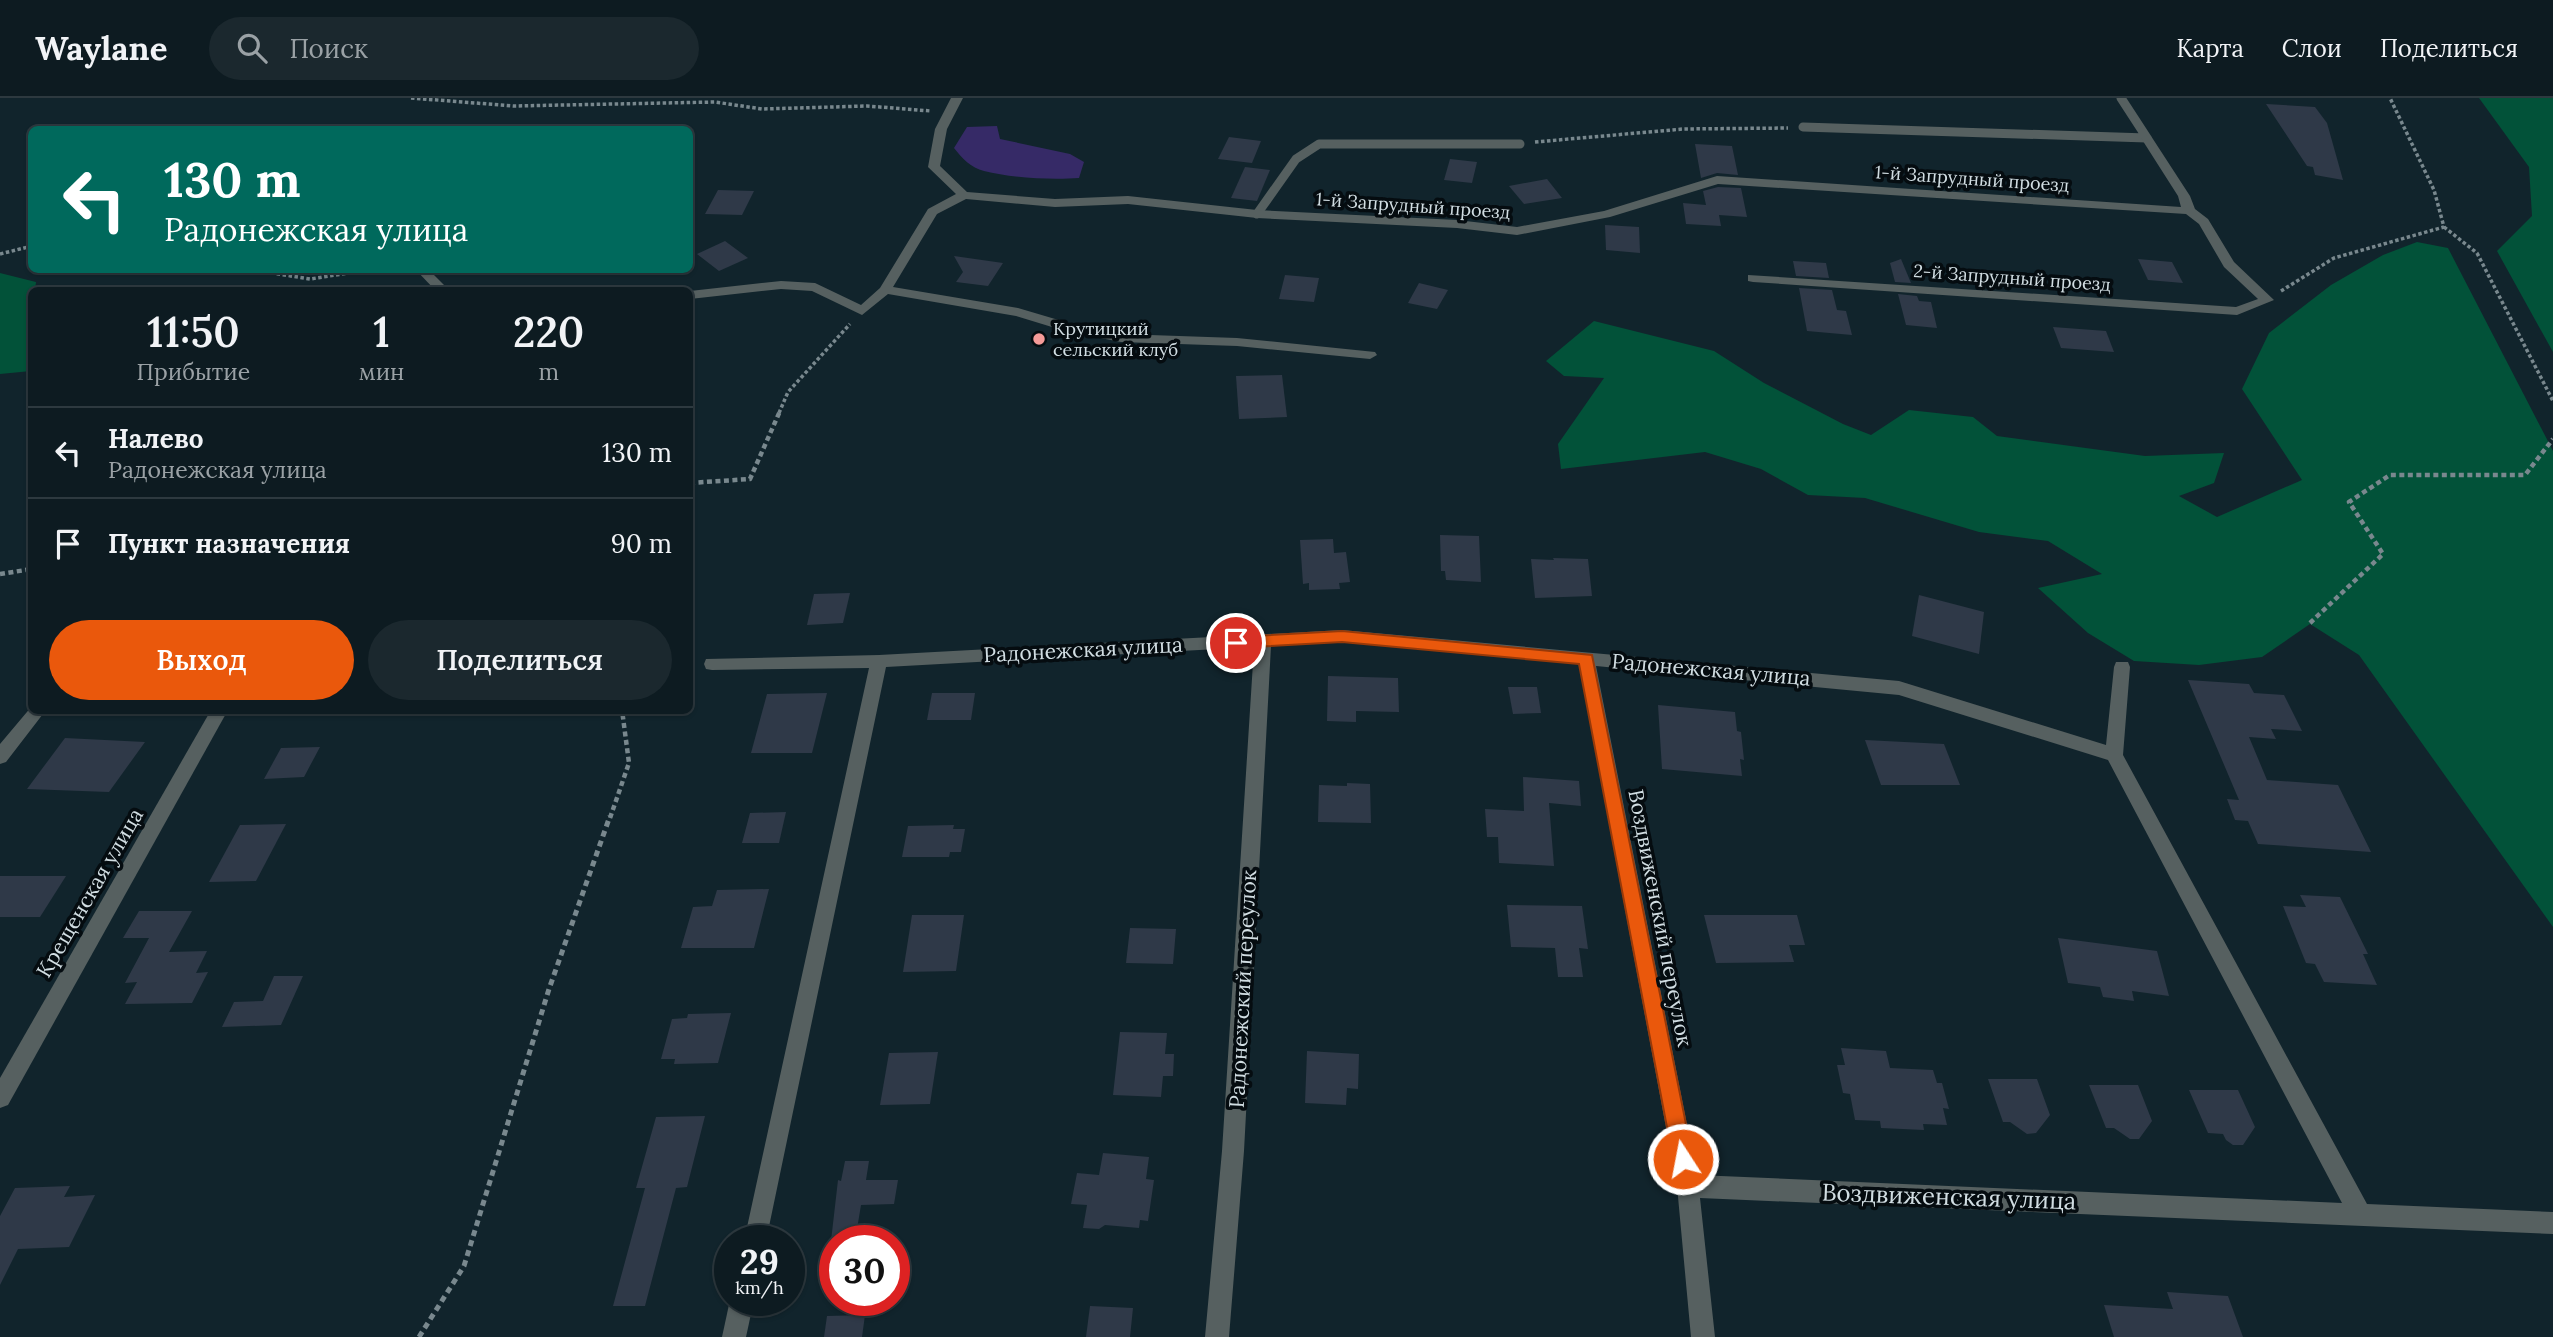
<!DOCTYPE html>
<html lang="ru">
<head>
<meta charset="utf-8">
<style>
	body { margin:0; font-family:Lora,serif; background:#1b282e; color:#f1f3f6; height:100vh; display:flex; flex-direction:column; font-size:26px; white-space:nowrap }
	* { box-sizing:border-box; margin:0 }
	p { font-size:23px; color:#9aa1a5 }
	.icon { flex:none; width:38px; height:38px; fill:none; stroke:currentColor; stroke-width:2; stroke-linecap:round; stroke-linejoin:round }
	.map { position:relative; flex:1; overflow:hidden }
	.details { position:absolute; left:28px; top:189px; width:665px; height:427px; display:flex; flex-direction:column; background:#0d1b21; border-radius:10px; box-shadow:0 2px 5px #0004,0 0 0 2px #2d393f }
	.details>* { flex:none }
	.guide { position:absolute; left:28px; top:28px; width:665px; height:147px; border-radius:10px; box-shadow:0 2px 5px #0004,0 0 0 2px #2d393f; background:#00695c; color:#fff; overflow:hidden }
	.speed { position:absolute; left:714px; top:1127px; display:flex; gap:14px; font-size:35px; font-weight:700; text-align:center }
	.speed>* { display:grid; place-content:center; width:91px; height:91px; border-radius:50%; background:#0d1b21; box-shadow:0 2px 5px #0004,0 0 0 2px #2d393f; line-height:1 }
	.speed small { font-size:18px; font-weight:400 }
	.speed .limit { border:10px solid #d22; background:#fff; color:#111 }
	.pin { position:absolute; display:grid; place-items:center; width:60px; height:60px; color:#fff; margin:-30px; border:4px solid #fff; border-radius:50%; box-shadow:0 2px 7px #0007 }
	.me { position:absolute; width:77px; margin:-38px; rotate:349deg; stroke-linejoin:round; filter:drop-shadow(0 0 5px #0008) }
	.turn { display:flex; align-items:center; gap:24px; height:147px; padding:0 21px; font-size:32px }
	.turn .icon { width:91px; height:91px; stroke-width:2.5 }
	.turn b { display:block; font-size:49px; line-height:60px }
	.eta { display:flex; justify-content:space-evenly; align-items:center; height:119px; text-align:center }
	.eta b { font-size:42px; font-weight:600; line-height:49px }
	.action { display:flex; gap:14px; margin-top:auto; padding:14px 21px }
	.action a { flex:1; height:80px; border-radius:42px; background:#ea580c; color:#fff; font-size:28px; font-weight:600; line-height:80px; text-align:center }
	.action a+a { background:#1b282e; color:#f1f3f6 }
	ul { padding:0; list-style:none }
	li { display:flex; align-items:center; gap:21px; height:91px; padding:0 21px; border-top:2px solid #2d393f }
	li div { flex:1 }
	li b { display:block; font-size:26px }
	li em { font-style:normal }
	header { display:flex; align-items:center; gap:42px; box-sizing:border-box; height:98px; padding:0 35px; background:#0d1b21; border-bottom:2px solid #2d393f }
	header strong { font-size:33px }
	nav { display:flex; gap:38px; margin-inline-start:auto; font-size:24px }
	.search { width:490px; height:63px; background:#1b282e; display:flex; align-items:center; gap:18px; box-sizing:border-box; padding:0 24px; border-radius:38px; color:#9aa1a5; font-size:26px }
	.map>svg:first-child { display:block }
	.forest { fill:#025239 }
	.water { fill:#362a67 }
	.building { fill:#2f3948 }
	.lines { fill:none; stroke-linecap:round; stroke-linejoin:round }
	.path-far2 { stroke:#79888e; stroke-width:3.5; stroke-dasharray:3.5 2.5; stroke-linecap:butt }
	.path-far1 { stroke:#79888e; stroke-width:4.5; stroke-dasharray:5 3.5; stroke-linecap:butt }
	.path { stroke:#79888e; stroke-width:5; stroke-dasharray:6 4.5; stroke-linecap:butt }
	.service { stroke:#566060; stroke-width:9 }
	.minor { fill:#566060; fill-rule:evenodd }
	.route { fill:#ea580c; stroke:#983908; stroke-width:2 }
	.poi-dot { fill:#f59b99; stroke:#050c10; stroke-width:2.5 }
	.labels { text-anchor:middle; stroke-width:7; stroke-linejoin:round; paint-order:stroke }
	.far-street-label { font-size:18px; fill:#d1dde2; stroke:#050c10 }
	.far-poi-label { font-size:18px; fill:#d1dde2; stroke:#050c10; text-anchor:start }
	.street-label { font-size:21px; fill:#d1dde2; stroke:#050c10 }
	.near-street-label { font-size:24px; fill:#d1dde2; stroke:#050c10 }
</style>
</head>
<body>
<header>
<strong>Waylane</strong>
<div class="search"><svg class="icon" aria-label="search" viewBox="0 0 24 24"><circle cx="10" cy="10" r="6"/><path d="M15 15l6 6"/></svg>Поиск</div>
<nav><a>Карта</a><a>Слои</a><a>Поделиться</a></nav>
</header>
<div class="map">
<svg width="2553" height="1239" viewBox="0 0 2553 1239">
	<rect width="100%" height="100%" fill="#11242c"/>
	<g class="forest">
		<polygon points="2479,0 2553,0 2553,254 2497,153 2532,118 2529,69"/>
		<polygon points="2417,144 2448,150 2553,353 2553,829 2359,557 2310,526 2262,559 2199,567 2134,563 2088,535 2038,490 2102,476 2048,443 1979,434 1865,400 1808,397 1761,371 1705,354 1561,371 1558,346 1604,280 1564,278 1546,263 1594,223 1714,253 1764,285 1843,326 1871,337 1909,312 1973,319 1997,338 2145,358 2224,355 2214,385 2179,398 2217,419 2302,382 2242,291 2269,235 2331,187 2383,157"/>
		<polygon points="0,175 36,184 35,192 32,192 31,273 0,276"/>
	</g>
	<path class="water" d="M 997,28 L 1000,41 L 1070,56 L 1084,64 L 1079,80 C 1051,82 1011,80 984,73 C 971,70 962,60 954,50 L 967,29 Z"/>
	<g class="building">
		<polygon points="2266,6 2315,9 2327,25 2343,82 2315,77 2313,69 2307,68"/>
		<polygon points="1229,39 1261,43 1252,65 1218,61"/>
		<polygon points="1695,46 1732,48 1738,77 1717,75 1701,80"/>
		<polygon points="1450,61 1477,64 1472,85 1444,82"/>
		<polygon points="1245,69 1270,72 1257,103 1231,100"/>
		<polygon points="1547,81 1562,100 1524,106 1509,88"/>
		<polygon points="1718,89 1741,90 1747,119 1719,117 1721,128 1686,126 1683,105 1706,107 1703,93"/>
		<polygon points="718,92 754,93 742,117 705,116"/>
		<polygon points="1605,127 1639,129 1640,155 1606,152"/>
		<polygon points="725,143 748,160 719,173 697,156"/>
		<polygon points="954,158 1003,165 988,188 956,184 963,174"/>
		<polygon points="1901,161 1911,185 1895,184 1890,165"/>
		<polygon points="2138,161 2172,164 2183,185 2148,182"/>
		<polygon points="1793,163 1826,165 1829,180 1796,178"/>
		<polygon points="1285,177 1319,180 1314,204 1279,201"/>
		<polygon points="1419,185 1448,192 1437,211 1408,205"/>
		<polygon points="1799,190 1832,192 1837,212 1846,213 1852,237 1807,233"/>
		<polygon points="1898,196 1917,198 1919,203 1931,204 1937,230 1906,227"/>
		<polygon points="2053,229 2106,233 2114,254 2061,250"/>
		<polygon points="1282,277 1287,319 1239,321 1236,278"/>
		<polygon points="1440,437 1479,438 1481,484 1446,482 1445,473 1441,473"/>
		<polygon points="1333,441 1334,455 1346,454 1350,484 1339,485 1340,491 1309,492 1309,485 1303,486 1300,442"/>
		<polygon points="1553,460 1588,461 1592,498 1535,500 1531,461 1554,462"/>
		<polygon points="850,495 843,525 807,527 814,496"/>
		<polygon points="1919,497 1984,514 1979,556 1912,538"/>
		<polygon points="1328,578 1398,580 1399,614 1356,613 1356,624 1327,623"/>
		<polygon points="2188,582 2249,586 2254,595 2284,597 2302,633 2271,631 2276,641 2249,639 2267,682 2338,687 2371,754 2258,746 2248,723 2235,722 2227,701 2239,702"/>
		<polygon points="1508,589 1537,589 1541,615 1513,616"/>
		<polygon points="827,595 812,655 751,655 767,596"/>
		<polygon points="932,595 975,595 971,622 927,622"/>
		<polygon points="1658,607 1735,614 1737,633 1741,634 1744,662 1740,661 1742,678 1662,671"/>
		<polygon points="65,640 145,644 109,694 27,691"/>
		<polygon points="1865,642 1944,646 1960,687 1881,687"/>
		<polygon points="320,649 304,679 264,681 281,650"/>
		<polygon points="1523,679 1579,683 1581,708 1549,705 1554,768 1499,765 1498,739 1487,739 1485,711 1524,713"/>
		<polygon points="1347,685 1370,686 1371,725 1318,724 1319,687 1347,688"/>
		<polygon points="786,714 779,745 742,745 750,715"/>
		<polygon points="286,726 256,783 209,784 240,727"/>
		<polygon points="954,727 953,731 965,731 961,754 950,754 949,759 902,759 908,728"/>
		<polygon points="0,778 66,778 40,819 0,819"/>
		<polygon points="769,791 754,850 681,850 693,809 712,808 717,792"/>
		<polygon points="2300,797 2340,799 2368,856 2363,856 2377,887 2324,884 2315,866 2306,865 2283,808 2306,809"/>
		<polygon points="1507,807 1582,808 1588,851 1579,850 1583,879 1558,879 1555,850 1511,849"/>
		<polygon points="139,813 192,813 169,854 207,853 196,875 208,874 192,905 125,906 137,884 125,885 149,840 123,840"/>
		<polygon points="912,817 964,817 956,873 903,874"/>
		<polygon points="1704,817 1797,817 1805,847 1789,847 1794,864 1716,865"/>
		<polygon points="1130,830 1176,831 1173,866 1126,865"/>
		<polygon points="2058,840 2157,853 2169,898 2132,893 2134,903 2103,899 2100,889 2068,885"/>
		<polygon points="274,878 303,878 281,927 222,929 234,904 263,903"/>
		<polygon points="731,915 718,965 674,966 675,961 661,961 672,921 687,920 688,916"/>
		<polygon points="1120,934 1167,935 1165,956 1174,956 1173,978 1163,978 1161,999 1113,997"/>
		<polygon points="1841,950 1886,953 1890,970 1933,972 1937,985 1942,985 1949,1011 1943,1010 1947,1027 1923,1026 1924,1032 1881,1030 1880,1023 1855,1022 1850,996 1843,995 1837,967 1845,967"/>
		<polygon points="1307,953 1359,956 1358,991 1347,990 1346,1007 1305,1005"/>
		<polygon points="938,954 930,1006 880,1007 889,955"/>
		<polygon points="1988,981 2037,981 2050,1017 2036,1035 2027,1036 2010,1024 2003,1024"/>
		<polygon points="2089,987 2138,987 2152,1023 2139,1041 2130,1041 2114,1030 2106,1030"/>
		<polygon points="2189,992 2238,992 2255,1029 2243,1047 2233,1047 2226,1042 2223,1036 2208,1035"/>
		<polygon points="705,1018 687,1089 676,1090 645,1208 613,1208 645,1090 636,1090 656,1019"/>
		<polygon points="1103,1055 1149,1059 1146,1081 1154,1082 1148,1123 1140,1122 1139,1130 1105,1127 1099,1131 1083,1130 1087,1107 1071,1106 1077,1075 1099,1077"/>
		<polygon points="845,1063 869,1063 866,1082 898,1082 894,1106 861,1107 855,1143 831,1143 838,1082 841,1083"/>
		<polygon points="70,1088 64,1099 95,1097 69,1149 18,1151 0,1187 0,1118 15,1090"/>
		<polygon points="2167,1194 2228,1198 2243,1239 2114,1239 2104,1207 2173,1211"/>
		<polygon points="1090,1208 1133,1210 1130,1239 1086,1239"/>
		<polygon points="865,1217 862,1239 824,1239 827,1218"/>
	</g>
	<g class="lines">
		<g class="path-far2">
			<polyline points="411,0 514,8 715,4 762,11 867,8 931,13"/>
			<polyline points="1535,44 1683,31 1788,30"/>
			<polyline points="2444,129 2477,155 2553,303"/>
			<polyline points="0,156 32,148"/>
			<polyline points="253,172 310,181 368,172"/>
			<polyline points="2281,193 2334,160 2444,129 2434,92 2390,0"/>
			<polyline points="779,315 788,294 850,226"/>
		</g>
		<g class="path-far1">
			<polyline points="690,385 750,381 780,313"/>
			<polyline points="0,476 32,471"/>
			<polyline points="2310,525 2383,456 2349,404 2390,377 2525,377 2553,341"/>
			<polyline points="610,720 629,665 622,612"/>
		</g>
		<polyline class="path" points="419,1239 464,1168 549,891 610,718"/>
		<g class="service">
			<polyline points="1803,29 2147,40 2121,0"/>
			<polyline points="1257,116 1296,61 1319,46 1520,46"/>
		</g>
		<g class="minor">
			<polygon points="951,0 963,0 947,31 940,68 967,94 1055,101 1128,98 1257,112 1457,122 1517,129 1604,113 1717,78 2181,109 2178,98 2141,40 2147,37 2151,38 2190,98 2195,111 2208,121 2234,164 2274,202 2237,217 1753,184 1748,183 1748,177 2236,209 2258,201 2224,169 2199,126 2186,116 1718,86 1610,119 1517,137 1457,130 1257,120 1128,106 1055,109 966,101 937,116 893,189 1018,210 1072,226 1121,236 1237,240 1375,254 1377,257 1370,261 1237,248 1121,244 1065,233 1016,218 888,196 862,217 812,193 781,191 690,201 690,193 781,183 815,185 861,207 880,190 928,111 956,96 928,69 935,31"/>
			<polygon points="416,172 429,172 449,192 435,192"/>
			<path d="M 1342,532 L 1899,583 L 2106,647 L 2114,569 L 2116,564 L 2128,564 L 2130,569 L 2123,657 L 2367,1106 L 2553,1114 L 2553,1136 L 1700,1100 L 1715,1239 L 1691,1239 L 1677,1088 L 1579,566 L 1342,544 L 1271,548 L 1244,1053 L 1229,1239 L 1205,1239 L 1222,1053 L 1254,549 L 886,569 L 766,1143 L 744,1143 L 869,570 L 712,572 L 706,571 L 704,566 L 706,561 L 879,557 ZM 1596,568 L 1899,597 L 2108,662 L 2342,1105 L 1697,1077 Z"/>
			<polygon points="32,608 32,612 46,612 6,664 0,666 0,646"/>
			<polygon points="211,612 228,612 8,1007 0,1010 0,980"/>
			<polygon points="730,1202 754,1202 746,1239 722,1239"/>
		</g>
	</g>
	<polygon class="route" points="1342,533 1592,557 1693,1061 1690,1068 1683,1071 1676,1068 1673,1061 1579,566 1342,544 1236,550 1228,545 1236,539"/>
	<circle class="poi-dot" cx="1039" cy="241" r="7"/>
	<g class="labels">
		<g class="far-street-label">
			<text transform="translate(1972 81) rotate(4)" y="6">1-й Запрудный проезд</text>
			<text transform="translate(1413 108) rotate(4)" y="6">1-й Запрудный проезд</text>
			<text transform="translate(2012 180) rotate(4)" y="6">2-й Запрудный проезд</text>
		</g>
		<g class="far-poi-label">
			<text x="1053" y="237">Крутицкий<tspan x="1053" dy="21">сельский клуб</tspan></text>
		</g>
		<g class="street-label">
			<text transform="translate(1083 552) rotate(-3)" y="7">Радонежская улица</text>
			<text transform="translate(1711 572) rotate(5)" y="7">Радонежская улица</text>
			<text transform="translate(90 795) rotate(-60)" y="7">Крещенская улица</text>
			<text transform="translate(1660 820) rotate(79)" y="7">Воздвиженский переулок</text>
			<text transform="translate(1243 891) rotate(-87)" y="7">Радонежский переулок</text>
		</g>
		<g class="near-street-label">
			<text transform="translate(1949 1099) rotate(2)" y="8">Воздвиженская улица</text>
		</g>
	</g>
</svg>
<div class="speed"><div>29<small>km/h</small></div><div class="limit">30</div></div>
<div class="pin" style="left:1236px;top:545px;background:#d93025"><svg class="icon" aria-label="arrive" viewBox="0 0 24 24"><path d="M6 21V4h12l-3 4 3 4H6"/></svg></div>
<svg class="me" style="left:1683px;top:1061px" viewBox="-20 -20 40 40"><circle r="17" fill="#ea580c" stroke="#fff" stroke-width="3"/><path d="M0-11L8 9 0 5-8 9z" fill="#fff"/></svg>
<div class="guide">
<div class="turn"><svg class="icon" aria-label="left" viewBox="0 0 24 24"><path d="M17 20v-9H6M10 6l-5 5 5 5"/></svg><div><b>130 m</b>Радонежская улица</div></div>
</div>
<section class="details">
<div class="eta">
<div><b>11:50</b><p>Прибытие</p></div>
<div><b>1</b><p>мин</p></div>
<div><b>220</b><p>m</p></div>
</div>
<ul>
<li><svg class="icon" aria-label="left" viewBox="0 0 24 24"><path d="M17 20v-9H6M10 6l-5 5 5 5"/></svg><div><b>Налево</b><p>Радонежская улица</p></div><em>130 m</em></li>
<li><svg class="icon" aria-label="arrive" viewBox="0 0 24 24"><path d="M6 21V4h12l-3 4 3 4H6"/></svg><div><b>Пункт назначения</b></div><em>90 m</em></li>
</ul>
<div class="action"><a>Выход</a><a>Поделиться</a></div>
</section>
</div>
</body>
</html>
